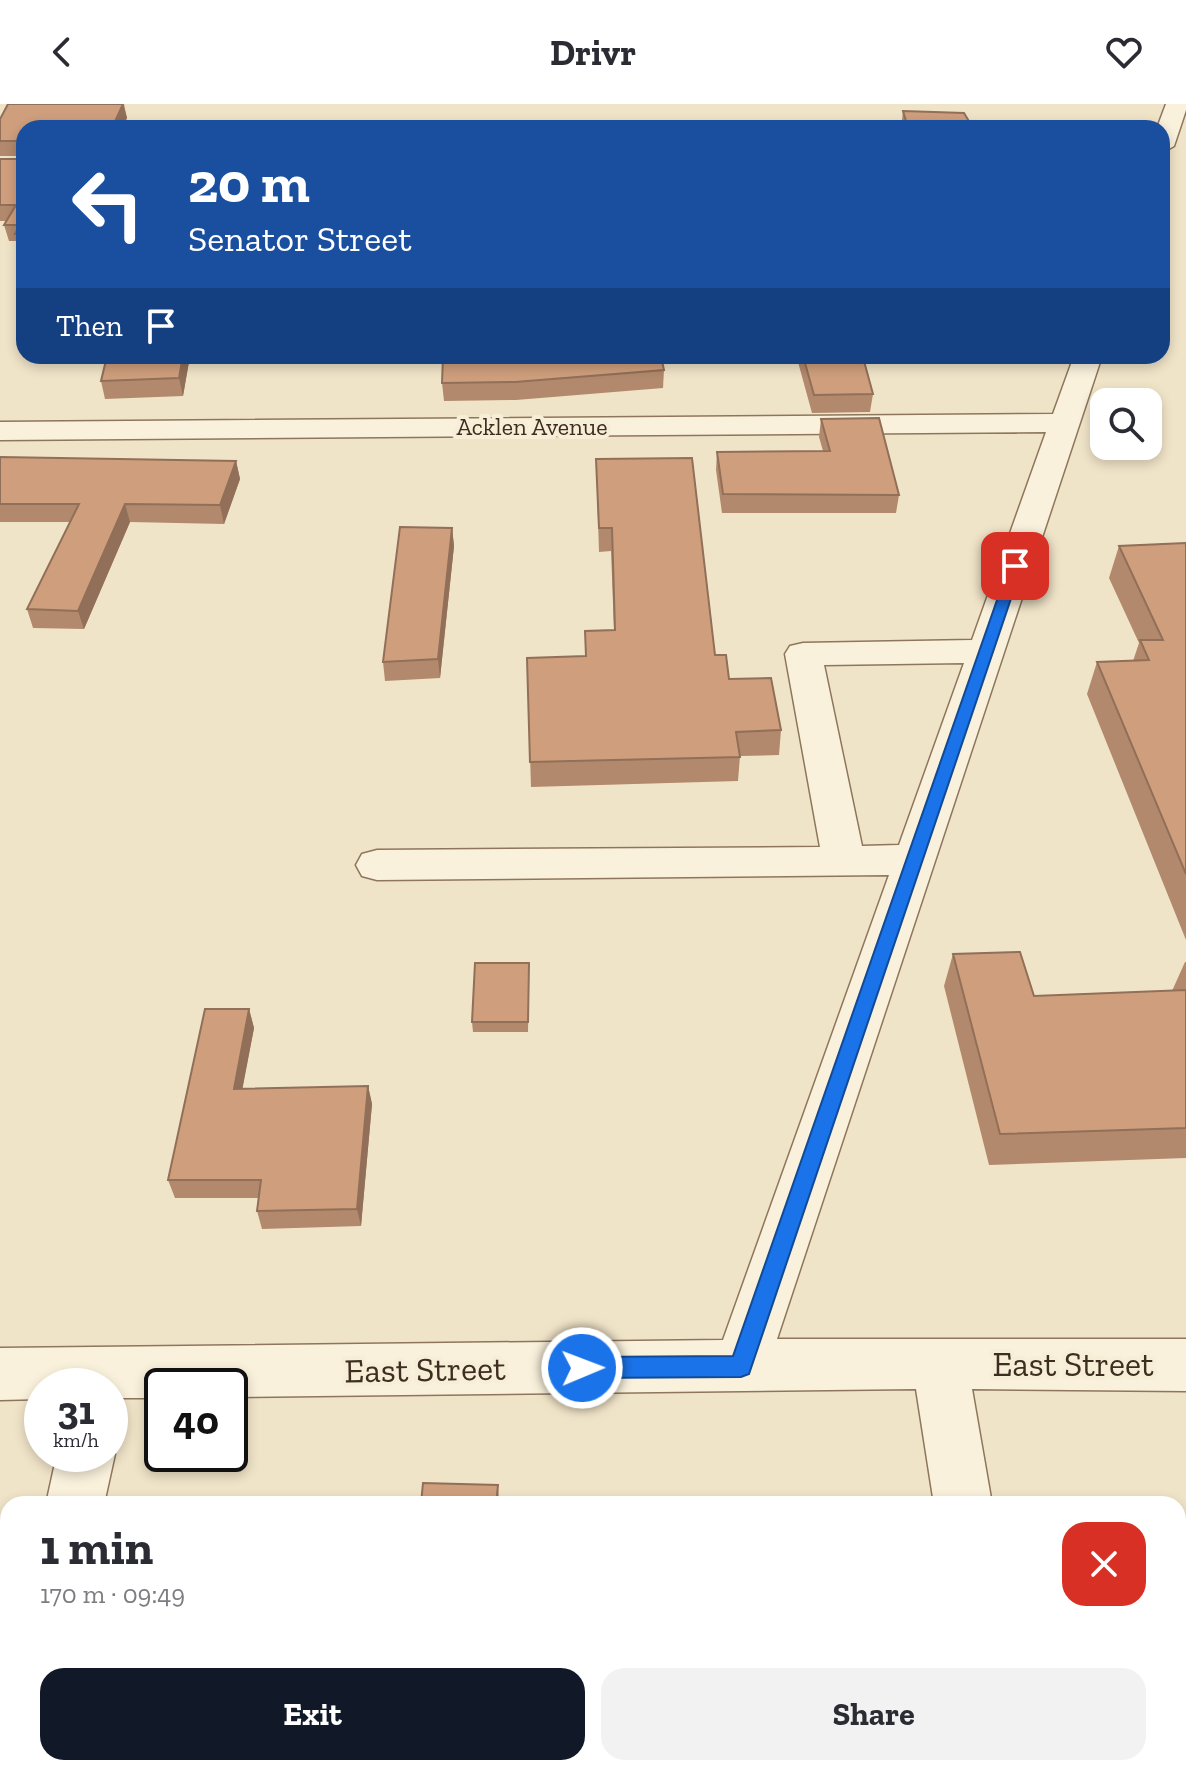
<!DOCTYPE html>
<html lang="en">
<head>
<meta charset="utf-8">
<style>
	body { margin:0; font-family:"Zilla Slab",serif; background:#f2f2f3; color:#2b2b33; height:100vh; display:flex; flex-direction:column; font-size:30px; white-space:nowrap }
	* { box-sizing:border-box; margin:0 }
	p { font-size:26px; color:#7c7c81 }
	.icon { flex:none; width:44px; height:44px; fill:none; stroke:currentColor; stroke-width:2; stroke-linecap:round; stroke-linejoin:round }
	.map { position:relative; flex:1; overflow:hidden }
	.side { position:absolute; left:0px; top:1392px; width:1186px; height:280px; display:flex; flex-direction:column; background:#fff; border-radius:24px 24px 0 0; box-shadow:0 4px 12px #0003 }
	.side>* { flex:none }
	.guide { position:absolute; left:16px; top:16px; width:1154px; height:244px; border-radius:24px; box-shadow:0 4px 12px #0003; background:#1a4fa0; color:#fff; overflow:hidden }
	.controls { position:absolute; left:1090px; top:284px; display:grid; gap:16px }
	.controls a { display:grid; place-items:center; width:72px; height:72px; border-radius:16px; background:#fff; box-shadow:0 4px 12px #0003; font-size:40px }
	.speed { position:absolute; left:24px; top:1264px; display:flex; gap:16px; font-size:40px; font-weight:700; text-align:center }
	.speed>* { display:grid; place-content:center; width:104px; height:104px; border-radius:50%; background:#fff; box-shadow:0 4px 12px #0003; line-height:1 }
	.speed small { font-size:20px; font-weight:400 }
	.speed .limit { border:4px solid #111; border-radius:12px; background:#fff; color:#111 }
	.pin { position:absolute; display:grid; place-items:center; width:68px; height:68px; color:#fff; margin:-34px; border-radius:16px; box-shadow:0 4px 12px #0006 }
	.me { position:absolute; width:88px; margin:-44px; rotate:89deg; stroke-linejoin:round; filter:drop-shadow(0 0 6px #0008) }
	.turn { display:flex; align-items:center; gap:28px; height:168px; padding:0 40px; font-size:36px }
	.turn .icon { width:104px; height:104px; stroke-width:2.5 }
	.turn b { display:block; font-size:56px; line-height:68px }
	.then { display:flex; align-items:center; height:76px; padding:0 40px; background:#0003; gap:16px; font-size:30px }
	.round { display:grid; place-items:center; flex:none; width:84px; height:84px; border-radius:24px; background:#f2f2f3 }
	.headline { display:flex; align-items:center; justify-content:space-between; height:136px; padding:0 40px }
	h1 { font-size:48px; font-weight:700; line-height:60px }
	.button { display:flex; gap:16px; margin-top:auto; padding:16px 40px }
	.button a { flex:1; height:92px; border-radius:24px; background:#111827; color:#fff; font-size:32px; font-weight:700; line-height:92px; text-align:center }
	.button a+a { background:#f2f2f3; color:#2b2b33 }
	header { display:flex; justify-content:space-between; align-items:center; height:104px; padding:0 40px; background:#fff; font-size:36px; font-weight:700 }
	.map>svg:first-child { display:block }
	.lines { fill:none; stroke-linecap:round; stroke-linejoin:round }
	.minor-casing { stroke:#8d765c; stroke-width:3 }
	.minor { fill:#faf1dc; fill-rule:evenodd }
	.wall { fill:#b2896c }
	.shaded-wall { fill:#916f58 }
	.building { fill:#cf9f7d; stroke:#916f58; stroke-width:2 }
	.route { fill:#1a73e8; stroke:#114b97; stroke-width:2 }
	.labels { text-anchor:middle; stroke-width:8; stroke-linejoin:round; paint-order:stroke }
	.far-street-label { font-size:24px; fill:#3d2e20; stroke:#f7eed8 }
	.near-street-label { font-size:34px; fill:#3d2e20; stroke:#f7eed8 }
</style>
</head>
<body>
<header><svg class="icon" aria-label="back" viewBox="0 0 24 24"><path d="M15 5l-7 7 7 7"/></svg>Drivr<svg class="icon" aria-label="heart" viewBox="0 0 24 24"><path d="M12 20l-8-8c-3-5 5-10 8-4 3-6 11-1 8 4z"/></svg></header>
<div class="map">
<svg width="1186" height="1672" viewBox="0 0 1186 1672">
	<rect width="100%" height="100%" fill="#f0e4c8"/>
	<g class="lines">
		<defs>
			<g id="minor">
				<polygon points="1166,0 1186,0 1186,6 1174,42 1162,49 1162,24 1157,24"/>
				<path d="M 1074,252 L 1102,252 L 777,1235 L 1186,1235 L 1186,1287 L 972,1285 L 992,1400 L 934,1400 L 916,1285 L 230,1293 L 230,1282 L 162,1282 L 162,1294 L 110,1294 L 110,1282 L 42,1282 L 42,1295 L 0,1296 L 0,1244 L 723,1236 L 889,771 L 377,776 L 362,772 L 356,761 L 362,750 L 377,746 L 820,743 L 785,550 L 790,542 L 803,539 L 972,536 L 1046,328 L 0,336 L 0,318 L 1053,310 ZM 964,559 L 899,741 L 862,742 L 824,561 Z"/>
				<polygon points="110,1339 115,1350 104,1400 46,1400 57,1350 110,1350"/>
				<polygon points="8,1635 8,1664 50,1664 48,1672 0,1672 0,1638"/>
				<polygon points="974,1664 1040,1664 1042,1672 976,1672"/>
			</g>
		</defs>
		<use href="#minor" class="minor-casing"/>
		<use href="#minor" class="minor"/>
	</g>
	<g class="wall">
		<polygon points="8,0 124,0 127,14 122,24 24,24 24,146 20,146 17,137 9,137 4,121 6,117 0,117 0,55 22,55 22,52 0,52 0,15"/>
		<polygon points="903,7 973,24 901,24"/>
		<polygon points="107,252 190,252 183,292 105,295 101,277"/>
		<polygon points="799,252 850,252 852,258 873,290 870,308 812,309 798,258"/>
		<polygon points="664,266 663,284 516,296 444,297 442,279"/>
		<polygon points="821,315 899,391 896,409 722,409 716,366 717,348 823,347 819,333"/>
		<polygon points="0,353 236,357 240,375 224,420 130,418 84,525 33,524 27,505 70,418 0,418"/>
		<polygon points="596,355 729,575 781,626 779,651 740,652 738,677 531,683 527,554 585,552 585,527 614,526 611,447 599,448"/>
		<polygon points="452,424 454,442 440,574 385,577 383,558"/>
		<polygon points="1186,439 1186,836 1087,590 1097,558 1133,557 1139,539 1109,474 1119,442"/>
		<polygon points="953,850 1034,892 1172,887 1185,858 1186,858 1186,1054 989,1061 944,882"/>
		<polygon points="529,868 528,928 473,928 472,918"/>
		<polygon points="249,905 254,924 242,985 368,982 372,1000 361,1122 262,1125 257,1107 259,1094 175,1094 168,1076"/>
		<polygon points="1186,1549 1186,1595 1178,1567 1178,1558"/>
		<polygon points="1160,1664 1178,1664 1186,1672 1162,1672"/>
	</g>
	<g class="shaded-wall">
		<polygon points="123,0 127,14 122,24 112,24"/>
		<polygon points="183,252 190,252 183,292 179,274"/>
		<polygon points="236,357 240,375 224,420 220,401"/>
		<polygon points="125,400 130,418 84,525 78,507"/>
		<polygon points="452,424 454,442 440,574 438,555"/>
		<polygon points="249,905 254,924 239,1003 234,985"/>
		<polygon points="368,982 372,1000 361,1122 357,1105"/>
		<polygon points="498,1381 499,1400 496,1400"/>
		<polygon points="0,1415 8,1426 8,1449 0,1482"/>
		<polygon points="259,1664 267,1664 266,1672 259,1672"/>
	</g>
	<g class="building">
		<polygon points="8,0 123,0 112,24 24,24 24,130 15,130 20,121 4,121 16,101 0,101 0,55 22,55 22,37 0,37 0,15"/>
		<polygon points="903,7 964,9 973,24 908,24"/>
		<polygon points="107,252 183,252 179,274 101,277"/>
		<polygon points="443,252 661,252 664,266 515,278 442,279"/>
		<polygon points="803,252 850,252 852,258 864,257 873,290 814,291"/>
		<polygon points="879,314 899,391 723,390 717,348 830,347 821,315"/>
		<polygon points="0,353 236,357 220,401 125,400 78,507 27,505 79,400 0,400"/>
		<polygon points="692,354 715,551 726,551 729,575 771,574 781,626 736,628 740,653 530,658 527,554 586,552 585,527 615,526 612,424 599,424 596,355"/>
		<polygon points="400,423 452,424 438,555 383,558"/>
		<polygon points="1186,439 1186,770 1097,558 1149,556 1140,536 1163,536 1119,442"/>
		<polygon points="1020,848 1034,892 1186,886 1186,1024 1000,1030 953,850"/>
		<polygon points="475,859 529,859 528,918 472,918"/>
		<polygon points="205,905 249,905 234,985 368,982 357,1105 257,1107 261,1076 168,1076"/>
		<polygon points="423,1379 498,1381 496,1400 421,1400"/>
		<polygon points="1178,1614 1186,1614 1186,1672 1177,1672 1174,1664 1178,1664"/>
		<polygon points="127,1664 259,1664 259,1672 126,1672"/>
	</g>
	<polygon class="route" points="1010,459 1022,462 749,1270 741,1273 582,1274 574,1271 570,1264 574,1256 582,1253 733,1252"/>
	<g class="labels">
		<g class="far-street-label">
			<text x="532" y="331">Acklen Avenue</text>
		</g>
		<g class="near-street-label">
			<text x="1073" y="1272">East Street</text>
			<text transform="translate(425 1265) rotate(-1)" y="12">East Street</text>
		</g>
	</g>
</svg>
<div class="controls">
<a><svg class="icon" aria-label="search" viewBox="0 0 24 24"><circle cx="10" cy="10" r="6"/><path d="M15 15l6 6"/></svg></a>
</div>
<div class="speed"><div>31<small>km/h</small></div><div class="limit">40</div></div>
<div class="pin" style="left:1015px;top:462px;background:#d93025"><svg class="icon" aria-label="arrive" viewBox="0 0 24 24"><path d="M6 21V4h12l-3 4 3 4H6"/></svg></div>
<svg class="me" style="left:582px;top:1264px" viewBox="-20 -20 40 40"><circle r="17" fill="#1a73e8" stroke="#fff" stroke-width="3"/><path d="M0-11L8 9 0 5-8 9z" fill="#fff"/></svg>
<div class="guide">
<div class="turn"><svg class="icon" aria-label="left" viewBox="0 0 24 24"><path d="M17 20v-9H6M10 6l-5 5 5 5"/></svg><div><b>20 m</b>Senator Street</div></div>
<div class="then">Then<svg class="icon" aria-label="arrive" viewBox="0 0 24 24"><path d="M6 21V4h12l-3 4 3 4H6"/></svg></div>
</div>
<section class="side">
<div class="headline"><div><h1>1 min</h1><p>170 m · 09:49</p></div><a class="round" style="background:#d93025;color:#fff"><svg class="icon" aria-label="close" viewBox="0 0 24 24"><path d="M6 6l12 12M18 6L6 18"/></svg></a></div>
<div class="button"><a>Exit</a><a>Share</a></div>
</section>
</div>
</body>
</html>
